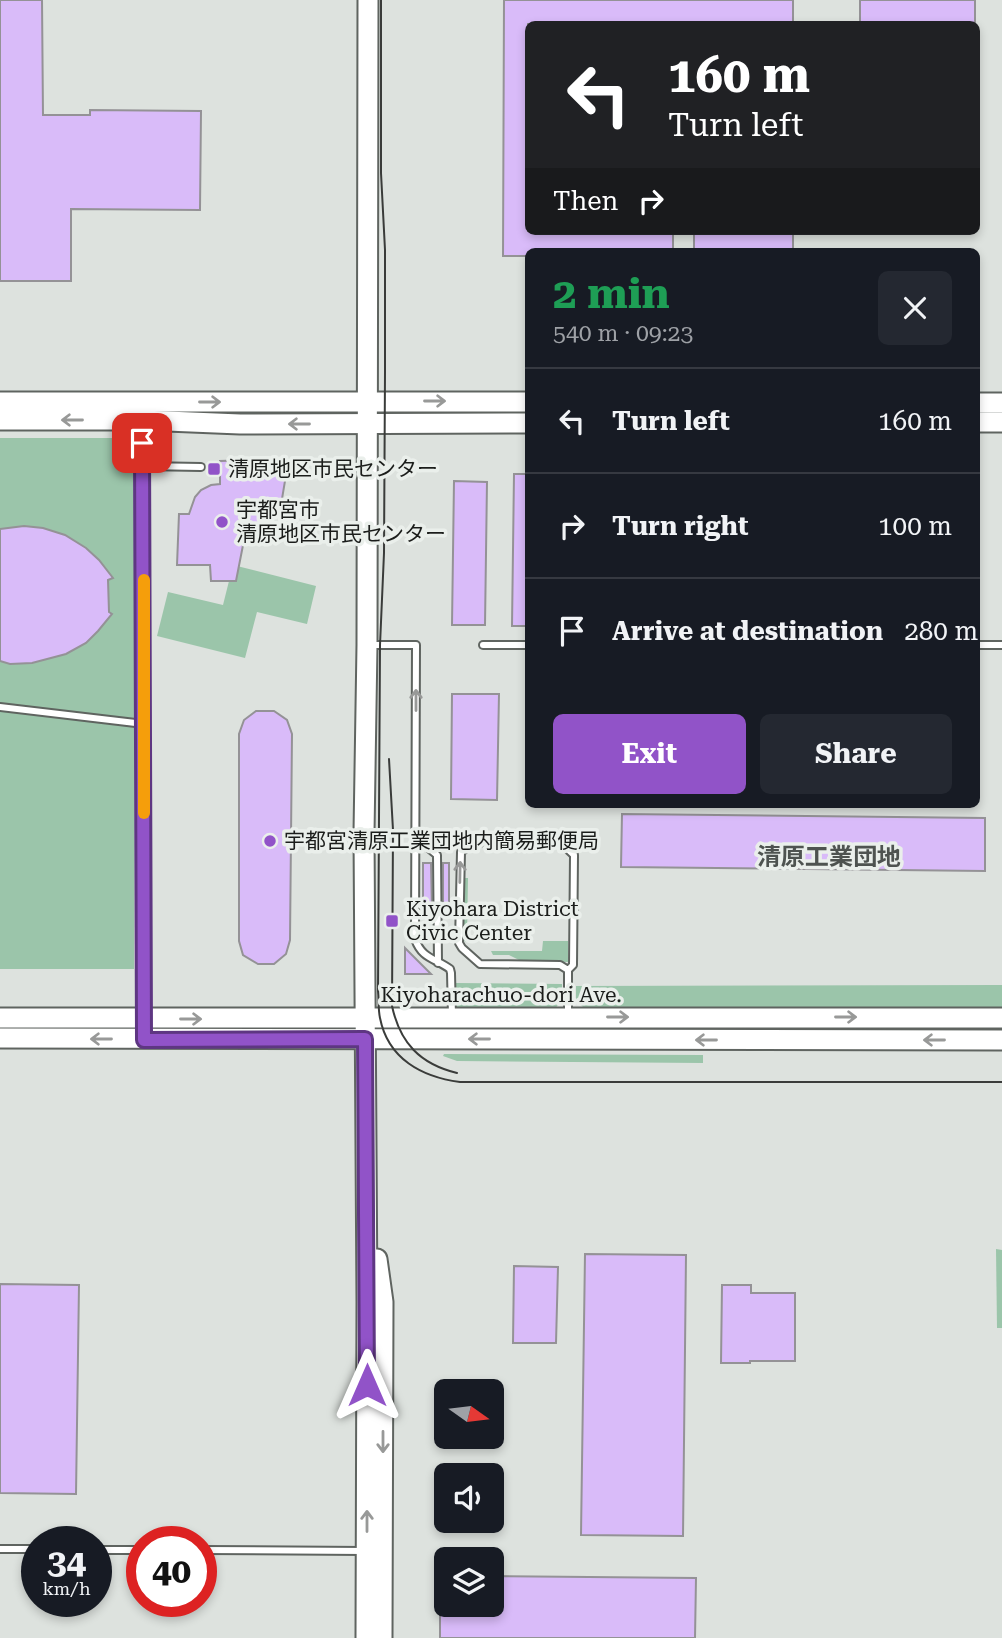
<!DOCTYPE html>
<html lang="en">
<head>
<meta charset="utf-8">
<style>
	body { margin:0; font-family:"Roboto Serif","Noto Sans JP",serif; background:#242831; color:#f1f3f6; height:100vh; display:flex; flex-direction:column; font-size:26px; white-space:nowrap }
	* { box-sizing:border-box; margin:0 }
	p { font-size:23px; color:#9ea1a6 }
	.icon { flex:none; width:38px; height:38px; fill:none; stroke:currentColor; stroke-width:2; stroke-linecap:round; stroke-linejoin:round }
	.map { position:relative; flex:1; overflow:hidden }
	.panel { position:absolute; left:525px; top:248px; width:455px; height:560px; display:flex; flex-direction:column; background:#171b24; border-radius:10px; box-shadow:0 4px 10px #0003 }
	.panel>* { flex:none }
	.hud { position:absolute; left:525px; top:21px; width:455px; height:214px; border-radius:10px; box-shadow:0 4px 10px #0003; background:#202124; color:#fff; overflow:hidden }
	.needle { width:46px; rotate:104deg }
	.controls { position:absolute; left:434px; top:1379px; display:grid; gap:14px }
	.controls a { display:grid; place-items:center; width:70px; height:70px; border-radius:10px; background:#171b24; box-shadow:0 4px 10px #0003; font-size:35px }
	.speed { position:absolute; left:21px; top:1526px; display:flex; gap:14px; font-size:35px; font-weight:700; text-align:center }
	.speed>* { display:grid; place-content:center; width:91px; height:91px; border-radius:50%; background:#171b24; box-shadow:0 4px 10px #0003; line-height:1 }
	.speed small { font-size:18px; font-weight:400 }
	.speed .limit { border:10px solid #d22; background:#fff; color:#111 }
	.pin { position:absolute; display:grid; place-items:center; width:60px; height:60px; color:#fff; margin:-30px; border-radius:14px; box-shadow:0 4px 10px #0006 }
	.me { position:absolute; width:77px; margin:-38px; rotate:0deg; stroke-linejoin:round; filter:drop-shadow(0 0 5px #0008) }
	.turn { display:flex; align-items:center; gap:24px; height:147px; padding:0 28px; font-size:32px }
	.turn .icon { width:91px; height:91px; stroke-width:2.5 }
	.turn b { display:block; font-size:49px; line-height:60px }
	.then { display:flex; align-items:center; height:66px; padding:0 28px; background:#0003; gap:14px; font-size:26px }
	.round { display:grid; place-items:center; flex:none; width:74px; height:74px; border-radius:10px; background:#242831 }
	.headline { display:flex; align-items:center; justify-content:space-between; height:119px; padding:0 28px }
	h1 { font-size:42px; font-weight:700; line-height:52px; color:#1e9e55 }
	.button { display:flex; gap:14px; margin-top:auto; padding:14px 28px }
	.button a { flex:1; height:80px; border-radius:10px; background:#9153c8; color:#fff; font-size:28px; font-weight:700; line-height:80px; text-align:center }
	.button a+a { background:#242831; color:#f1f3f6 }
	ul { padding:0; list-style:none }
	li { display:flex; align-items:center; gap:21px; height:105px; padding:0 28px; border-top:2px solid #363941 }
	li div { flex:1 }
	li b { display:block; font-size:26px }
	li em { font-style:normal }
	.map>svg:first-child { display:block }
	.green { fill:#9bc5aa }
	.building { fill:#d9bbf9; stroke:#949296; stroke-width:2 }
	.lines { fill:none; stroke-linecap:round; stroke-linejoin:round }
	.lane-casing { stroke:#5f6460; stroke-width:10 }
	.secondary-casing { stroke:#5f6460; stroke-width:23 }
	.lane { stroke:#fff; stroke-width:6 }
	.secondary { stroke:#fff; stroke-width:19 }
	.tram { stroke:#3a3c3a; stroke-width:2 }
	.oneway { stroke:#989998 }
	.route-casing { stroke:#5e3682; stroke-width:18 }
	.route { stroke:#9153c8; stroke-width:12 }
	.slow { stroke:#f59e0b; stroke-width:12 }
	.poi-dot { fill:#9153c8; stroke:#eaefeb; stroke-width:2.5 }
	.labels { text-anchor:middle; stroke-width:7; stroke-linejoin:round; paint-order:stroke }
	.poi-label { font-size:21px; fill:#1b1d1b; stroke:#eaefeb; text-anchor:start }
	.street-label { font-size:21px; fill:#1b1d1b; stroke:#eaefeb }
	.quarter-label { font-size:24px; font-weight:bold; fill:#4e5350; stroke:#eaefeb }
</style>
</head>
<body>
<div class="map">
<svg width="1002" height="1638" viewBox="0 0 1002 1638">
	<rect width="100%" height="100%" fill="#dde2de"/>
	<g class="green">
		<polygon points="0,438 125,438 136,455 134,969 0,969"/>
		<polygon points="233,565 316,586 307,624 257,612 245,658 157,636 168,592 223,605"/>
		<polygon points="463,878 468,878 467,937 473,938 473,942 462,941"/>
		<polygon points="543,941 568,941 568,962 521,961 509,955 493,955 491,951 542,951"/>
		<polygon points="456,983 562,984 562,999 555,1009 456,1009"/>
		<polygon points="1002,985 1002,1008 584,1008 576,1000 576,986"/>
		<polygon points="444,1054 703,1055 703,1063 457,1061 443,1056"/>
		<polygon points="996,1249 1002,1250 1002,1328 997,1328"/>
	</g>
	<g class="building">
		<polygon points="0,0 42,0 43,115 90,115 90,110 201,111 200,210 71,209 71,281 0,281"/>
		<polygon points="504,0 793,0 793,24 528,24 528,231 673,231 673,252 528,252 528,256 503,256"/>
		<rect x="860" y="0" width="115" height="24"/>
		<rect x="694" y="231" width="99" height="21"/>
		<polygon points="284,459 285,481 282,499 272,519 245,535 236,581 211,581 210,565 177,565 179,514 189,514 195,497 201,490 211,485 220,484 220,461"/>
		<polygon points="514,474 528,474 528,626 512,626"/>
		<polygon points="454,481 487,482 485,625 452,625"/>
		<polygon points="24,526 43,528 65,535 86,548 99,560 113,578 108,580 109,612 112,614 98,631 86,643 66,654 32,663 10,664 0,661 0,529"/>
		<polygon points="452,694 499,694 497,800 451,799"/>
		<polygon points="256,711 274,711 287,720 292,734 290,940 286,954 274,964 258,964 243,955 239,941 239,734 244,720"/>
		<polygon points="622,814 985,818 985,871 621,867"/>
		<polygon points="423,863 431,863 432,910 423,911"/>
		<rect x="443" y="863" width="6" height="47"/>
		<polygon points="405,948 431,974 405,974"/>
		<polygon points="585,1254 686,1255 683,1536 581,1535"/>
		<polygon points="514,1266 558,1267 556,1343 513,1343"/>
		<polygon points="0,1284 79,1285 76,1494 0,1493"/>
		<polygon points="722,1285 751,1285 751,1293 795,1293 795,1361 750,1361 750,1363 721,1363"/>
		<polygon points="492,1576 696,1578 695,1638 440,1638 440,1605 492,1605"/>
	</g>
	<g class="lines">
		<defs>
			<g id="lane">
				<polyline points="142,422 143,514 143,1017"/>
				<polyline points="143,466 201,467"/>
				<path d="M 369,645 L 416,645 L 415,939 C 422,959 435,958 450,969 L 451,973 L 452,1016"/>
				<polyline points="483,645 528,645"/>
				<polyline points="976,645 1002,645"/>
				<polyline points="0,707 144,724"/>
				<polyline points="415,837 437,855 438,963"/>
				<polyline points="568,1016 568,970 573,965 574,855 561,843 475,842 461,852 459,943 462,948 480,964 560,965 568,970"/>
				<polyline points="0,1549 37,1549"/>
				<polyline points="96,1550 142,1550"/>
				<polyline points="201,1550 365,1551"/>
			</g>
			<g id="secondary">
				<polyline points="0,402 528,402"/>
				<polyline points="976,403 1002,403"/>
				<polyline points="0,420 142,420 240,424 528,423"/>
				<polyline points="976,422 1002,422"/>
				<polyline points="0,1018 1002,1018"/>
				<polyline points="0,1038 1002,1040"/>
				<polyline points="377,1259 383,1302 382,1638"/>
				<polyline points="366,1638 367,1302 364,833 367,645 368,0"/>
			</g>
		</defs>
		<use href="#lane" class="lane-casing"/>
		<use href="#secondary" class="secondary-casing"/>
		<use href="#lane" class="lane"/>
		<use href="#secondary" class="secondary"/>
		<g class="tram">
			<path d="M 381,0 L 381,173 L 385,250 L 385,372 L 384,553 L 380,645 L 378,991 C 379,1000 378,1009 380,1018 C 388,1059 422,1077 460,1082 L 1002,1082"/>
			<path d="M 389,759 L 393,830 L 392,1006 C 400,1043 420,1064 457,1073"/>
		</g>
	</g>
	<defs><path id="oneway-shaft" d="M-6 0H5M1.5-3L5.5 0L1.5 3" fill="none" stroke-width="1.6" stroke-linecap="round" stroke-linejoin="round" transform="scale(1.75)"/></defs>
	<g class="oneway">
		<use href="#oneway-shaft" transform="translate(435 401)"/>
		<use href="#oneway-shaft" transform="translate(210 402)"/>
		<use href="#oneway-shaft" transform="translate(72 420) rotate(180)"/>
		<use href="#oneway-shaft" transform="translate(299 424) rotate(-180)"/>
		<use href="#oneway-shaft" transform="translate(416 700) rotate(-90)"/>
		<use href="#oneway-shaft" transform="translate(460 872) rotate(-89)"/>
		<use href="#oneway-shaft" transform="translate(618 1017)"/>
		<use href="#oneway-shaft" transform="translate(846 1017)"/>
		<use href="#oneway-shaft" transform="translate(191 1019)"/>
		<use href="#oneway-shaft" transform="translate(101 1039) rotate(-180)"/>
		<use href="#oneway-shaft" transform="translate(479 1039) rotate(-180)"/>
		<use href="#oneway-shaft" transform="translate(706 1040) rotate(-180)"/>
		<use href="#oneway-shaft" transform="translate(934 1040) rotate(-180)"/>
		<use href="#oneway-shaft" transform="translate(383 1442) rotate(90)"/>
		<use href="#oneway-shaft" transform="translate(367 1521) rotate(-90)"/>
	</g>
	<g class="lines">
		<defs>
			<polyline id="route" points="142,443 144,1040 365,1039 367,1385"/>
		</defs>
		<use href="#route" class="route-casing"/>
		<use href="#route" class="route"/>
		<polyline class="slow" points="144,580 144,813"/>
	</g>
	<g class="poi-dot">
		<rect x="207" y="462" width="14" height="14" rx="3.5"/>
		<circle cx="222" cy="522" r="7"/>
		<circle cx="270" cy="841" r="7"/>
		<rect x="385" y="914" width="14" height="14" rx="3.5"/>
	</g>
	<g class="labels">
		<g class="poi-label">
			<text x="228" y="476">清原地区市民センター</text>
			<text x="236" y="517">宇都宮市<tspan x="236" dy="24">清原地区市民センター</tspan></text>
			<text x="284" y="848">宇都宮清原工業団地内簡易郵便局</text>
			<text x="406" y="916">Kiyohara District<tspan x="406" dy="24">Civic Center</tspan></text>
		</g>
		<g class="street-label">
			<text x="501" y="1002">Kiyoharachuo-dori Ave.</text>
		</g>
		<g class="quarter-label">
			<text x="829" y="865">清原工業団地</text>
		</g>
	</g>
</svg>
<div class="controls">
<a><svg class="needle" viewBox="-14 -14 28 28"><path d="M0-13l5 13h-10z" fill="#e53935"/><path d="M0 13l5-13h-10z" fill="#9ea1a6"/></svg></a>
<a><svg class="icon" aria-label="sound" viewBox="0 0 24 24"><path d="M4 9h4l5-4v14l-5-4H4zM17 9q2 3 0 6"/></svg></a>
<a><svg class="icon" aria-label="layers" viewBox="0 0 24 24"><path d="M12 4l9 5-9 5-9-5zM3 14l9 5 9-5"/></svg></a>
</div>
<div class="speed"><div>34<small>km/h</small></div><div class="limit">40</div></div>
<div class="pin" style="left:142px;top:443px;background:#d93025"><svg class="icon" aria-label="arrive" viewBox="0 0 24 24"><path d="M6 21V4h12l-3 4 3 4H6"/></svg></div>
<svg class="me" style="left:367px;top:1385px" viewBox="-20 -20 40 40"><path d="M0-17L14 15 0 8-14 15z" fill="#9153c8" stroke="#fff" stroke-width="4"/></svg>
<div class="hud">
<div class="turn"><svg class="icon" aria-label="left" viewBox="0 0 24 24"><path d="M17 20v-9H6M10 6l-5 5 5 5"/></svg><div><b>160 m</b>Turn left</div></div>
<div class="then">Then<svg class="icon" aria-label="right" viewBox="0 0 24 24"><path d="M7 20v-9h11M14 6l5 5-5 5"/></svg></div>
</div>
<section class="panel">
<div class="headline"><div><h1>2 min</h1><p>540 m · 09:23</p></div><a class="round"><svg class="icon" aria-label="close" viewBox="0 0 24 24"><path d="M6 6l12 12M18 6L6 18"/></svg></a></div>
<ul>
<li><svg class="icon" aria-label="left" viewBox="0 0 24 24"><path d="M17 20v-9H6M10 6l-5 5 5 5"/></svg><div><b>Turn left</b></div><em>160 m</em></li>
<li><svg class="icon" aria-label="right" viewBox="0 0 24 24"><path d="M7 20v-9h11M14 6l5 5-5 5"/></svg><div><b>Turn right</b></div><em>100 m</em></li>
<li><svg class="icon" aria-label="arrive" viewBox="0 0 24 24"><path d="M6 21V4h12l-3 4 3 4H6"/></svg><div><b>Arrive at destination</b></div><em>280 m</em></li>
</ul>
<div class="button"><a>Exit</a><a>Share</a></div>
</section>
</div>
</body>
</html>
